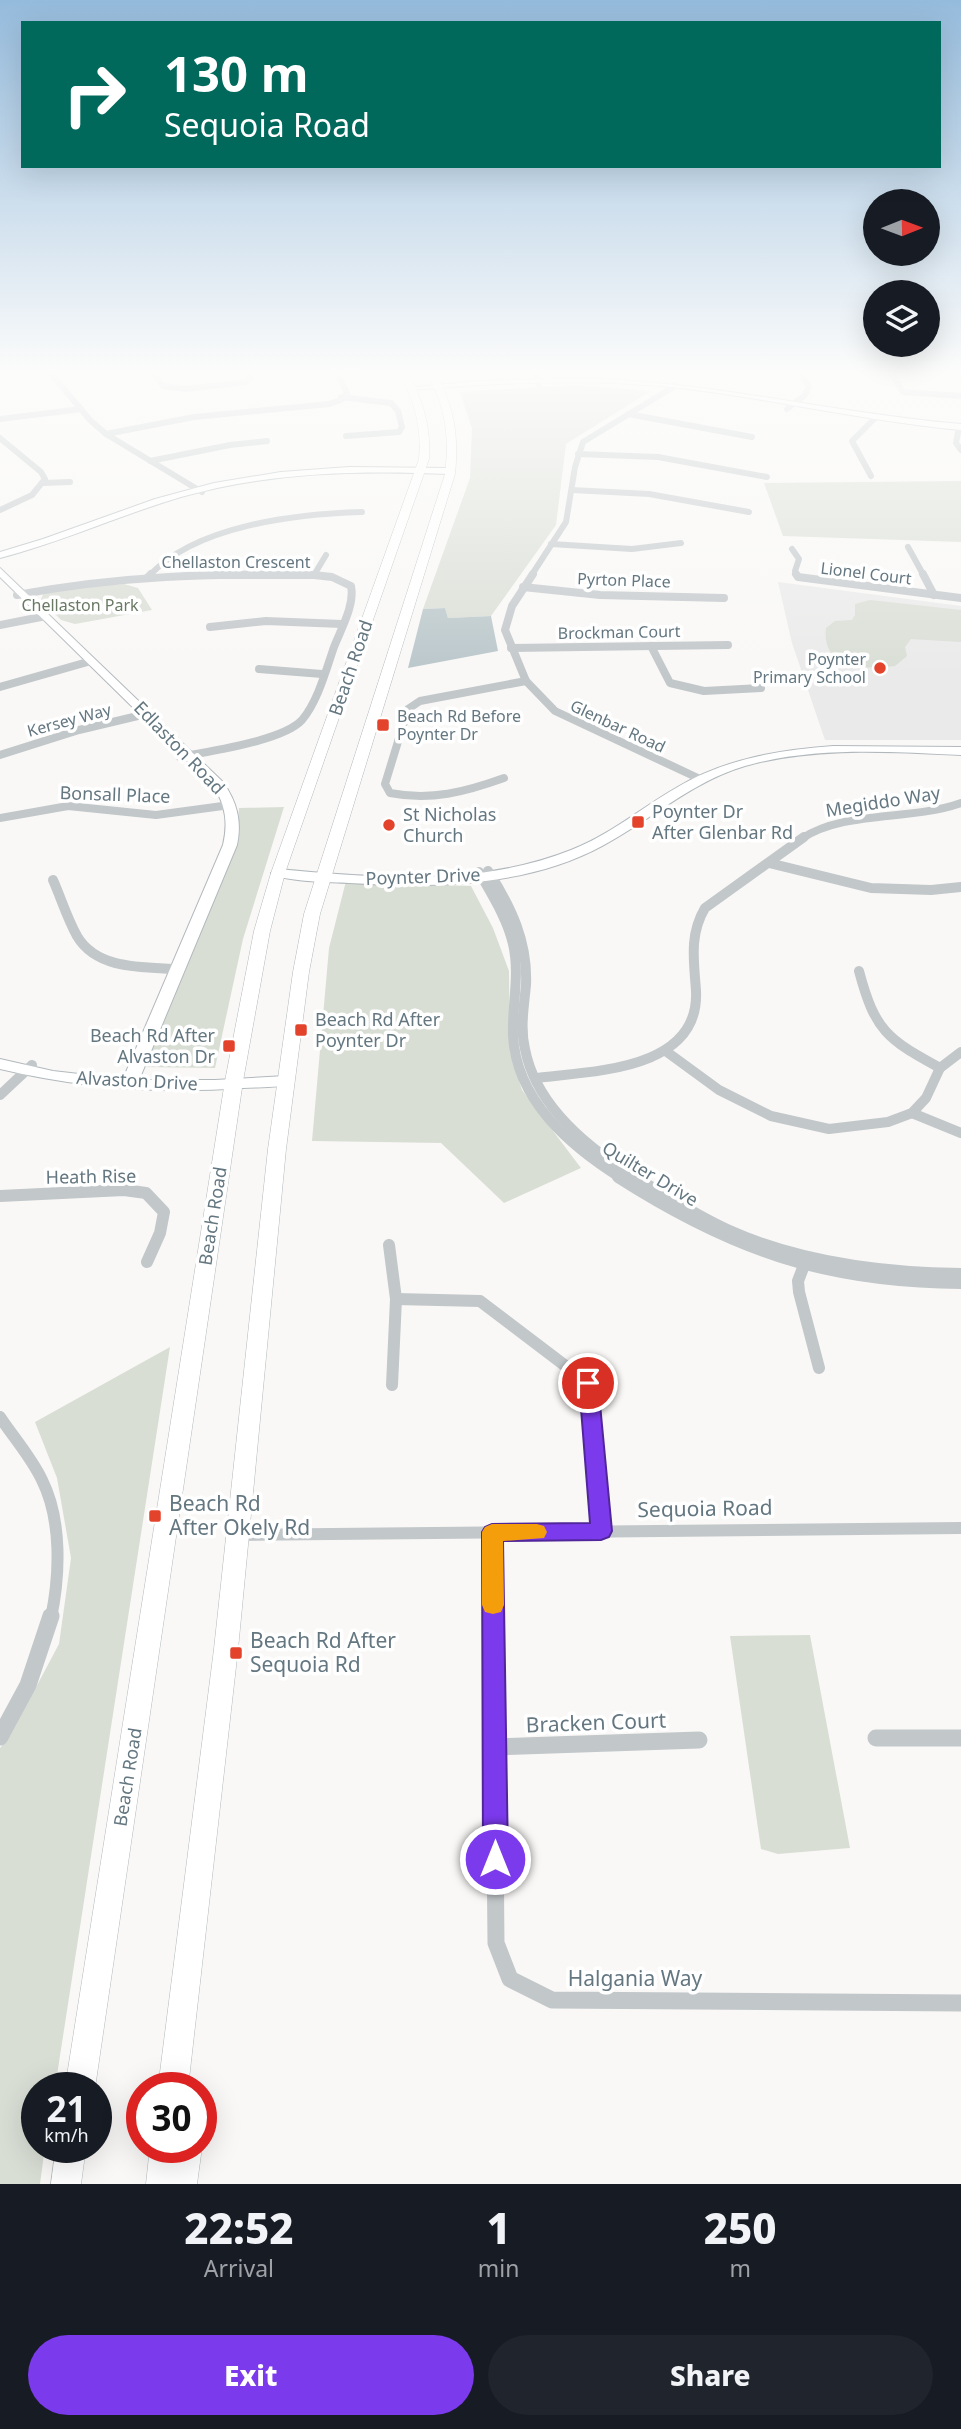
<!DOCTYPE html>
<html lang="en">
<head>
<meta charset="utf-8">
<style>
	body { margin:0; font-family:"Noto Sans",sans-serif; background:#20242c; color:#f1f3f6; height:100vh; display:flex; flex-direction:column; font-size:26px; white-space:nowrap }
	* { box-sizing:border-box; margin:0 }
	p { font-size:23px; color:#9ea1a6 }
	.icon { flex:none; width:38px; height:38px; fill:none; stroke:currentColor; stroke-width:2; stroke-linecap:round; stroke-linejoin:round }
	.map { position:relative; height:2184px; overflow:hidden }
	.details { display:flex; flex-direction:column; background:#171b24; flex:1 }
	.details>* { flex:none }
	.top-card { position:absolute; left:21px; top:21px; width:920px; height:147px; border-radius:0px; box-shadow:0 7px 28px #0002; background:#00695c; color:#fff; overflow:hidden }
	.needle { width:46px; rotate:89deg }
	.tools { position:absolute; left:863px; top:189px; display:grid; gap:14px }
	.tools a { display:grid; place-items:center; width:77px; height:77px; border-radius:50%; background:#171b24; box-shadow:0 7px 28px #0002; font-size:35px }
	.speed { position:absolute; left:21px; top:2072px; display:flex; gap:14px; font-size:35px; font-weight:700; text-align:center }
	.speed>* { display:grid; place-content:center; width:91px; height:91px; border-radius:50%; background:#171b24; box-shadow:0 7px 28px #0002; line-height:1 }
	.speed small { font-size:18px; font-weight:400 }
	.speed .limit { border:10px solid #d22; background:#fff; color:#111 }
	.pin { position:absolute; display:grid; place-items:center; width:60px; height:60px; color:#fff; margin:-30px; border:4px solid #fff; border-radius:50%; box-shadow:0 2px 7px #0007 }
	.me { position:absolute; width:77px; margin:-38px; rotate:0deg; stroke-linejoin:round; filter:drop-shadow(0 0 5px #0008) }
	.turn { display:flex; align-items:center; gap:24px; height:147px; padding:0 28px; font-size:32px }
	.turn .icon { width:91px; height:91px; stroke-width:2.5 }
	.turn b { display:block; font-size:49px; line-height:60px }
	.eta { display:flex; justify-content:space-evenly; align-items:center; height:119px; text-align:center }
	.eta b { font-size:42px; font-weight:800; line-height:49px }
	.action { display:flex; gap:14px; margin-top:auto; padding:14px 28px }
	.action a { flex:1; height:80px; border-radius:42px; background:#7c3aed; color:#fff; font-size:28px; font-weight:800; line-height:80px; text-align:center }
	.action a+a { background:#20242c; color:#f1f3f6 }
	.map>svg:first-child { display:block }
	.built { fill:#e9eae9 }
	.green { fill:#d9ded5 }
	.water { fill:#b9c6ca }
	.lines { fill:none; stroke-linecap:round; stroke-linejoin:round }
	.secondary-casing { stroke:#b2b9bd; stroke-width:2 }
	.primary-casing { stroke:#b3b9bc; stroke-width:1 }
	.street-far4 { stroke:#c2c7ca; stroke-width:6 }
	.street-far3 { stroke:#c2c7ca; stroke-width:8 }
	.street-far2 { stroke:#c2c7ca; stroke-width:10 }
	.street-far1 { stroke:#c2c7ca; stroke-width:12 }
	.street { stroke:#c2c7ca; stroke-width:17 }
	.secondary { fill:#fff; fill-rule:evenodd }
	.primary { fill:#fff; fill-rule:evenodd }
	.route { fill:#7c3aed; stroke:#51269a; stroke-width:2 }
	.slow { fill:#f59e0b }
	.poi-dot { fill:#e3422b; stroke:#fff; stroke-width:2.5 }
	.labels { text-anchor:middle; stroke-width:7; stroke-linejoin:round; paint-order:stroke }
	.far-street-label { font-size:16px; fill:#647781; stroke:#fff }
	.far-park-label { font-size:16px; fill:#697963; stroke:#fff }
	.far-poi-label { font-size:16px; fill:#647781; stroke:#fff; text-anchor:end }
	.street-label { font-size:18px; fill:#647781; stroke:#fff }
	.poi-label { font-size:18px; fill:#647781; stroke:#fff; text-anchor:start }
	.near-poi-label { font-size:21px; fill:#647781; stroke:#fff; text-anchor:start }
	.near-street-label { font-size:21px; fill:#647781; stroke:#fff }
</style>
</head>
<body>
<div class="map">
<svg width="961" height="2184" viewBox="0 0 961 2184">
	<rect width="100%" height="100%" fill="#f9f8f6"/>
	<polygon class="built" points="778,582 961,606 961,740 825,740 792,643"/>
	<g class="green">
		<polygon points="576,385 651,391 566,444 556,525 491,616 448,618 445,608 423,609 470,478 472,429 460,392"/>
		<polygon points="961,481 961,542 783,536 764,483"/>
		<polygon points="124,584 138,588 152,610 75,624 61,620 41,600 43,594 65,587"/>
		<path d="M 870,600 L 961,610 L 961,642 L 911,639 L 905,647 L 907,656 L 895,666 C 865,670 821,669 826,628 L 835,621 L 852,620 L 855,615 L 855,604 Z"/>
		<polygon points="284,807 243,939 215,1068 142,1067 237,838 239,808"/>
		<polygon points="346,881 471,886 493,928 509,971 510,1052 522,1090 581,1168 504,1203 441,1143 312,1141 329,948"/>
		<polygon points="170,1347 55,2088 37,2088 37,2147 45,2147 40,2184 0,2184 0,1748 10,1736 59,1644 71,1558 57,1478 35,1422"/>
		<polygon points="810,1635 850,1848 778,1854 761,1849 730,1636"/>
	</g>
	<polygon class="water" points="445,608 448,618 491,616 498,651 408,668 423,609"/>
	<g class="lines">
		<defs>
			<g id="secondary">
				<path d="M 574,378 C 705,380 831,413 961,424 L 961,430 C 864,421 769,398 672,387 C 585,378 498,383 412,390 L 408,388 L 477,381 Z"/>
				<path d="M 349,467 L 450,468 L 454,471 L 450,474 C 360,470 268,472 181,497 C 120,515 62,542 0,558 L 0,552 L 43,539 L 155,499 L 214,483 L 281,472 Z"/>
				<path d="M 0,568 L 223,782 C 237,802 242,821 237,845 L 139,1080 L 215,1080 L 286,1076 L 292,1078 L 294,1081 L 292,1084 C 276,1088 259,1087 243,1088 C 161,1094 79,1088 0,1069 L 0,1059 L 53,1071 L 123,1079 L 223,845 C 228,824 226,806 214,787 L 0,577 Z"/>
				<path d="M 833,746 L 961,747 L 961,755 C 890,752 815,746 745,766 C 691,782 651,820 602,846 C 526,887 433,888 349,883 C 333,882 282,882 271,873 L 278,869 C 376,878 478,887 571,850 C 610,835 641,808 676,788 C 724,759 778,750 833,746 Z"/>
			</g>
			<g id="primary">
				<path d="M 399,371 L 407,371 C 423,401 431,426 429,459 L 285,873 L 270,931 L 243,1081 L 95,2088 L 65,2088 L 225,1081 L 254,931 L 271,873 L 419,459 C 422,426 414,401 399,371 Z"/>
				<path d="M 426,371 L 434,371 C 454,405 459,435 455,474 L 320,914 L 309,972 L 286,1149 L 238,1649 L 188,2088 L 158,2088 L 214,1649 L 268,1149 L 293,972 L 304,914 L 445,474 C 450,435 445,405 426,371 Z"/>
				<polygon points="201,2145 202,2147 197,2184 146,2184 150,2147 201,2147"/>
				<polygon points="56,2147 86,2147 81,2184 51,2184"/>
			</g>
		</defs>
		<use href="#secondary" class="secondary-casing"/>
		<use href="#primary" class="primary-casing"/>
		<g class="street-far4">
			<polyline points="49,371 90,420 106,434 202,492"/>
			<polyline points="152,371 163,386 186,389 246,382 250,378 247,371"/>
			<polyline points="535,371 539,384"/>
			<polyline points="890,371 903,392 961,396"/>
			<polyline points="336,372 356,371"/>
			<polyline points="341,397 391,403 398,411 402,427 399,432 346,436"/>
			<polyline points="787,409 805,395 809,386 798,371"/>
			<polyline points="628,414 752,437"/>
			<polyline points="0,419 81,409"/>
			<polyline points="959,427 956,443 961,450"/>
			<polyline points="106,434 194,417 329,404 341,400 347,393 336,371"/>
			<polyline points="0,438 41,472 45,479 32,495 0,510"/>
			<polyline points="578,454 658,457 767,477"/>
			<polyline points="150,461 230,445 267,441"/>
			<polyline points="871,476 852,441 875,418"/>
			<polyline points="43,483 70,482"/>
			<polyline points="572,490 649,494 749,512"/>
			<polyline points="551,544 632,549 681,543"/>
			<polyline points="908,547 924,576"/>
			<polyline points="792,549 799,559 795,571 797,576"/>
			<polyline points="314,575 326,555"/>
			<path d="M 149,576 C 196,525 296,514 362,512"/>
			<polyline points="182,576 320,576"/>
			<polyline points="531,576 566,522 575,467 583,442 675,386"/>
		</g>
		<g class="street-far3">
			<polyline points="533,574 512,606 505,630 526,681 555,711 700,779"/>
			<polyline points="796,574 798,577 961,598"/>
			<polyline points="923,574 934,595"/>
			<polyline points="148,577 151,574"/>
			<polyline points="523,587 600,595 724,598"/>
			<path d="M 17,595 C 116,576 214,573 314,575 L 332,577 L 351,586 C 355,605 341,629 334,647 C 326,670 318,701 302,720 C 283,741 209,751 180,757"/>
			<polyline points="0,625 46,616"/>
			<polyline points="210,627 266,621 342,624"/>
			<polyline points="651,646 670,683 704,691 761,688"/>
			<polyline points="511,648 728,645"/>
			<polyline points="259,669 322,674"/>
			<polyline points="0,687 91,661"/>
			<polyline points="0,755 79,730 146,714"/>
			<path d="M 504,778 C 465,792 431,801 390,793 L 385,784 L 408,709 L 420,701 L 526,681"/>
			<polyline points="0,818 68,806 156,815 230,805"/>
			<path d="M 801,839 C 844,810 911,821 961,803"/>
		</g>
		<g class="street-far2">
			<polyline points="769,863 871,888 931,890 961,887"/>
			<path d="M 488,871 C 511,906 528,942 526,985 C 524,1006 520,1028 525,1049 C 536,1107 589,1149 637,1178"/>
			<path d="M 479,872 C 492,895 507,918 513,944 C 520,974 512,1005 513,1035 C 516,1100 570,1146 621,1178"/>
			<path d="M 53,880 C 61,898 67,918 77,936 C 97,970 143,967 177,969"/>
			<path d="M 859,971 C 875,1031 887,1039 940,1068"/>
			<polyline points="667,1052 719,1090 771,1116 829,1129 888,1122 912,1113 926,1098 940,1068 961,1052"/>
			<path d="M 537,1078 C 594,1071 700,1070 696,991 C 694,961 689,935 705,908 L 804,837"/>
			<polyline points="0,1095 32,1065"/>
			<polyline points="912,1113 961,1133"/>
		</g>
		<g class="street-far1">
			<path d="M 618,1177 C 732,1250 825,1282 961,1283"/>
			<path d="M 634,1177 C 664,1195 694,1215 727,1230 C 800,1263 881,1273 961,1274"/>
			<polyline points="0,1196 124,1190 146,1193 164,1212 160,1233 147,1262"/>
			<polyline points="389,1245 396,1299 392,1385"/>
			<polyline points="806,1260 798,1281 799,1292 819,1368"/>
			<polyline points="396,1299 480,1301 588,1383 601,1531"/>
			<path d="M 0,1417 C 14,1438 31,1457 42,1480 C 62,1520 60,1575 51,1618"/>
			<polyline points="492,1532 493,1618"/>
			<polyline points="239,1535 961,1528"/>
		</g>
		<g class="street">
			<polyline points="493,1616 496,1943 510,1979 552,2000 961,2003"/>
			<polyline points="0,1737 28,1685 51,1616"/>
			<polyline points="876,1738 961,1738"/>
			<polyline points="494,1747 699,1740"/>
		</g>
		<use href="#secondary" class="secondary"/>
		<use href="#primary" class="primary"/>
	</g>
	<linearGradient id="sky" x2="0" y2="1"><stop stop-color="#95bbdc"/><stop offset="0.55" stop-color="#fcfcfb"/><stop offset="1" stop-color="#fcfcfb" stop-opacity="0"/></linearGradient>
	<rect width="961" height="677" fill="url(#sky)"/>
	<polygon class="route" points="588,1376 595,1378 598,1383 612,1531 609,1537 601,1540 503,1541 508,1859 504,1867 495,1870 487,1867 483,1859 482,1532 485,1527 492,1524 590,1523 579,1383 581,1378"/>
	<polygon class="slow" points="492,1524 537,1524 544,1526 547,1532 544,1538 503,1541 504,1605 501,1612 493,1614 485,1612 482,1605 482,1532 485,1527"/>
	<g class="poi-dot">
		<circle cx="880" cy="668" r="7"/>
		<rect x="376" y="718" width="14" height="14" rx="3.5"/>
		<rect x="631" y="815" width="14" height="14" rx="3.5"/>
		<circle cx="389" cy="825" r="7"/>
		<rect x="294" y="1023" width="14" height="14" rx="3.5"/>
		<rect x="222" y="1039" width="14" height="14" rx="3.5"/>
		<rect x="148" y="1509" width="14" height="14" rx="3.5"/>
		<rect x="229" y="1646" width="14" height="14" rx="3.5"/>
	</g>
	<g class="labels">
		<g class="far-street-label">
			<text x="236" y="568">Chellaston Crescent</text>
			<text transform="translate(866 573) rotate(7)" y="6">Lionel Court</text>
			<text transform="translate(624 580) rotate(2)" y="6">Pyrton Place</text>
			<text transform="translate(619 632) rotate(-1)" y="6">Brockman Court</text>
			<text transform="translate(69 720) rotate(-15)" y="6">Kersey Way</text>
			<text transform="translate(618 726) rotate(25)" y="6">Glenbar Road</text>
		</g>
		<g class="far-park-label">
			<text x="80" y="611">Chellaston Park</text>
		</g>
		<g class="far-poi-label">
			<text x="866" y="665">Poynter<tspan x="866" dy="18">Primary School</tspan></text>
			<text x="397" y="722" text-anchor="start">Beach Rd Before<tspan x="397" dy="18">Poynter Dr</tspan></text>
		</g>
		<g class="street-label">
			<text transform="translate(351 668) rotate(-71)" y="6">Beach Road</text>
			<text transform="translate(179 748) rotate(46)" y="6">Edlaston Road</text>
			<text transform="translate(115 795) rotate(2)" y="6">Bonsall Place</text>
			<text transform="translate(883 802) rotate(-9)" y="6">Megiddo Way</text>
			<text transform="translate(423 877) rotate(-2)" y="6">Poynter Drive</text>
			<text transform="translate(137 1081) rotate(3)" y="6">Alvaston Drive</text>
			<text transform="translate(650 1174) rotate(31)" y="6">Quilter Drive</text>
			<text transform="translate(91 1177) rotate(-1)" y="6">Heath Rise</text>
			<text transform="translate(213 1216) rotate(-81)" y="6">Beach Road</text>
			<text transform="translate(128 1777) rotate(-81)" y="6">Beach Road</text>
		</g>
		<g class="poi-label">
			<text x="652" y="818">Poynter Dr<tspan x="652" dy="21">After Glenbar Rd</tspan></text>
			<text x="403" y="821">St Nicholas<tspan x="403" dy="21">Church</tspan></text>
			<text x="315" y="1026">Beach Rd After<tspan x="315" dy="21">Poynter Dr</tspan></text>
			<text x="215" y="1042" text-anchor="end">Beach Rd After<tspan x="215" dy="21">Alvaston Dr</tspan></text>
		</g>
		<g class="near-poi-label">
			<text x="169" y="1511">Beach Rd<tspan x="169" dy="24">After Okely Rd</tspan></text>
			<text x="250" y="1648">Beach Rd After<tspan x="250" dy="24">Sequoia Rd</tspan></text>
		</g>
		<g class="near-street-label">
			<text transform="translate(705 1509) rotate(-1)" y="7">Sequoia Road</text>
			<text transform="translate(596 1723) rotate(-2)" y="7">Bracken Court</text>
			<text x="635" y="1986">Halgania Way</text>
		</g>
	</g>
</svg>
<div class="tools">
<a><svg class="needle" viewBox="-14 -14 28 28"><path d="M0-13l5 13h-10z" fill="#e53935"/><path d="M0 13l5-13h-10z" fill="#9ea1a6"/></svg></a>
<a><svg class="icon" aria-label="layers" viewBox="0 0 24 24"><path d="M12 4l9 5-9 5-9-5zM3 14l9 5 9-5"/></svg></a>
</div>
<div class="speed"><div>21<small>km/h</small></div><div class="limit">30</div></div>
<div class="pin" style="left:588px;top:1383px;background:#d93025"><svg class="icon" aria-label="arrive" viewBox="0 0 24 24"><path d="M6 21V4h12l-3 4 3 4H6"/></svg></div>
<svg class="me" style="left:495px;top:1859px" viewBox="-20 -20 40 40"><circle r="17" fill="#7c3aed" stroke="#fff" stroke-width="3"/><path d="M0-11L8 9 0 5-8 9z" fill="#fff"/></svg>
<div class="top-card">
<div class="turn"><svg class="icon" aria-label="right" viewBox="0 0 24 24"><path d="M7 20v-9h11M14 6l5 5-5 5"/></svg><div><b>130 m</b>Sequoia Road</div></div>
</div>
</div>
<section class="details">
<div class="eta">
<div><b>22:52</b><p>Arrival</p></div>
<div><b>1</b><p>min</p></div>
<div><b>250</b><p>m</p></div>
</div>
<div class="action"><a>Exit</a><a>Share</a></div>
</section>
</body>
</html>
